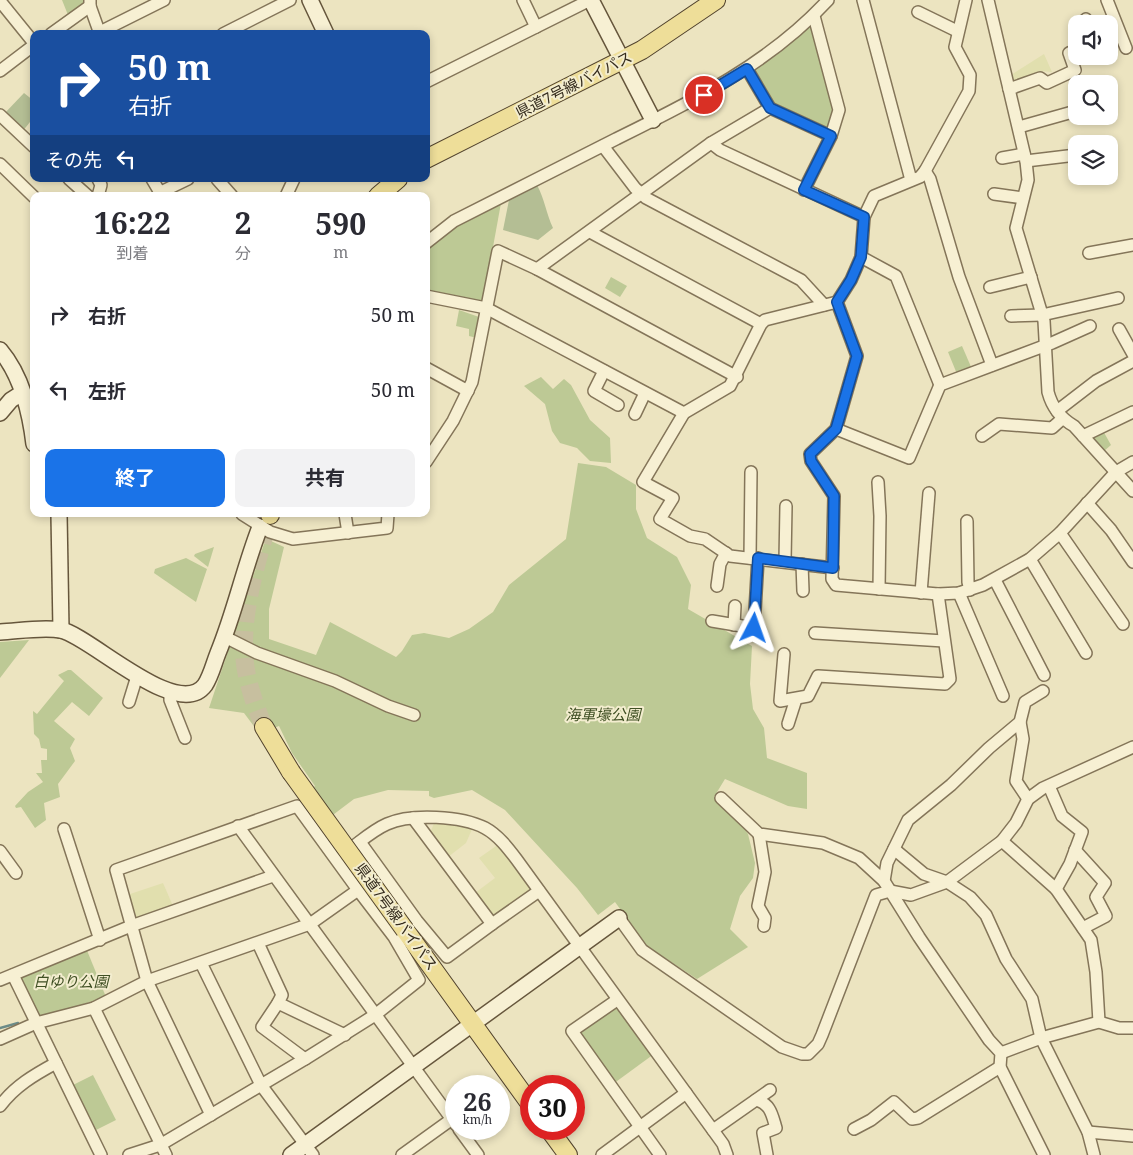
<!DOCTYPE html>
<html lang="ja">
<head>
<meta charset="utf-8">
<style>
	body { margin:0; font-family:"Noto Serif","Noto Sans JP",serif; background:#f2f2f3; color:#2b2b33; height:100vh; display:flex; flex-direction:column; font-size:19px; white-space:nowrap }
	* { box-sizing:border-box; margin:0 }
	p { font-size:16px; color:#7c7c81 }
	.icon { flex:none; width:28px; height:28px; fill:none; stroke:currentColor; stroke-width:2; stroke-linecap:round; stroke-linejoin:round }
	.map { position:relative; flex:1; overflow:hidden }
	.details { position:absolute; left:30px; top:192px; width:400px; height:325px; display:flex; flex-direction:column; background:#fff; border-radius:10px; box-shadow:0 2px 8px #0003 }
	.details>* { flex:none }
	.hud { position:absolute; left:30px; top:30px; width:400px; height:152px; border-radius:10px; box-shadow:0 2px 8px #0003; background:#1a4fa0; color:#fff; overflow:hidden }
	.fabs { position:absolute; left:1068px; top:15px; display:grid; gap:10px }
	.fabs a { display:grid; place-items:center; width:50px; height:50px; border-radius:10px; background:#fff; box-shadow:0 2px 8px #0003; font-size:25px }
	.speed { position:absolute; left:445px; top:1075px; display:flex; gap:10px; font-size:25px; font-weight:700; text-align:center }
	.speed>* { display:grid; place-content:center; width:65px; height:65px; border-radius:50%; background:#fff; box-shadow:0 2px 8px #0003; line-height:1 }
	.speed small { font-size:12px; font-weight:400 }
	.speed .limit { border:8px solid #d22; background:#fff; color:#111 }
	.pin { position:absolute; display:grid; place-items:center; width:42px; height:42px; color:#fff; margin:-21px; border:2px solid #fff; border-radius:50%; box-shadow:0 1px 5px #0007 }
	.me { position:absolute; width:55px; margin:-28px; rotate:4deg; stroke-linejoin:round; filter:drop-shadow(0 0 4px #0008) }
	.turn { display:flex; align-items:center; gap:18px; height:105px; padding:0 15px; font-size:22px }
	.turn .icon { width:65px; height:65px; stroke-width:2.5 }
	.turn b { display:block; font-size:35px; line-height:42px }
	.then { display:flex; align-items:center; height:48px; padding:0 15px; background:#0003; gap:10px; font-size:19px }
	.eta { display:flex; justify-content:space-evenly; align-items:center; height:85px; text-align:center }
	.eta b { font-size:30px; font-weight:700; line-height:35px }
	.action { display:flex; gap:10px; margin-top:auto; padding:10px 15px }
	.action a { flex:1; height:58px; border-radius:10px; background:#1a73e8; color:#fff; font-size:20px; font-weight:700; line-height:58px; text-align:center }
	.action a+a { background:#f2f2f3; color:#2b2b33 }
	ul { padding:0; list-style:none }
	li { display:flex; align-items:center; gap:15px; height:75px; padding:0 15px }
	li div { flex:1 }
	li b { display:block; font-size:19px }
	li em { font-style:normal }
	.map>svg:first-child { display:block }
	.farmland { fill:#e1dfae }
	.green { fill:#bdc995 }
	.cemetery { fill:#b4be94 }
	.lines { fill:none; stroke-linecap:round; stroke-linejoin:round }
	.stream { stroke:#6b8b87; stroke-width:2.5 }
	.primary-tunnel { stroke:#c7bf9f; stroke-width:18; stroke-dasharray:18 9; stroke-linecap:butt }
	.street-casing { stroke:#847559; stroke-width:14 }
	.secondary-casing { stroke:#66563c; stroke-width:18 }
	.primary-casing { stroke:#52432d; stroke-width:20 }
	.street { stroke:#f7f0d3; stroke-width:11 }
	.secondary { stroke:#f7f0d3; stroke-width:15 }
	.primary { stroke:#eede99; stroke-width:18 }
	.primary-bridge-casing { stroke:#52432d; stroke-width:20; stroke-linecap:butt }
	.primary-bridge { stroke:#eede99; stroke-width:18 }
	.route-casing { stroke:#114b97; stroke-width:12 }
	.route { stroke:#1a73e8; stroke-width:9 }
	.labels { text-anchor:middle; stroke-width:4; stroke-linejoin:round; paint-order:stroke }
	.street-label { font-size:15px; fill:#342b1d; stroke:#f3edcf }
	.park-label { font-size:15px; font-style:italic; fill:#405024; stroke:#f3edcf }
</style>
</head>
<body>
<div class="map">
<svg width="1133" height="1155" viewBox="0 0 1133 1155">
	<rect width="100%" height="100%" fill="#ece4c0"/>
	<g class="farmland">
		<polygon points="1044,54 1052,72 1040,71 1033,77 1015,84 1011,75"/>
		<polygon points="435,821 473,827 466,843 448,857 430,833"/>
		<polygon points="499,844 531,885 528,893 496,915 490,915 475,893 495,878 479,858"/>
		<polygon points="163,883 173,906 139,918 134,916 127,895"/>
	</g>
	<g class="green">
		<polygon points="62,0 86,0 83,6 68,15"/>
		<polygon points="809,26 812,27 835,116 830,128 826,129 771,102 752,71"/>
		<polygon points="501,203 483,302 426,292 426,249 448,230"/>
		<polygon points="611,277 627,286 620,297 605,288"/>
		<polygon points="459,310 479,317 477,338 469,336 469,329 456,326"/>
		<polygon points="962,346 972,369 957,374 948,352"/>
		<polygon points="541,377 553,389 564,379 571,385 590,420 610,438 611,463 590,461 577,448 560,443 552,431 545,404 524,386"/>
		<polygon points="1102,429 1111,445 1104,451 1090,435"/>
		<polygon points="578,463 606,467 636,485 636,509 647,538 677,557 691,585 688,609 752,646 750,684 753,709 764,728 767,758 807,773 807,809 788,806 725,779 714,797 738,818 748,834 755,863 753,878 740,896 730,929 748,947 697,979 647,946 615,902 598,915 577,888 505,810 472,790 434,798 429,796 429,791 388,790 354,799 317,827 298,801 315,786 292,753 279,726 259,733 244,713 209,708 264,544 271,541 284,547 269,609 269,639 316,655 330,622 396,657 402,651 412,635 424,633 449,638 469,629 493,612 509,585 566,539"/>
		<polygon points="214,547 208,567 194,556 195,554"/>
		<polygon points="186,558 207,569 196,602 154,573 155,569"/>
		<polygon points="29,640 0,678 0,642"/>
		<polygon points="68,670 71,670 103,698 89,716 72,702 54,721 75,739 70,748 75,761 58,784 60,797 44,803 46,820 35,828 21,807 16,808 15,806 28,792 43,782 36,773 42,773 41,760 47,760 47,749 41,748 39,739 34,734 33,711 37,714 64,681 58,675"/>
		<polygon points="86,948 106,997 42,1017 37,1015 21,982 23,973"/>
		<polygon points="613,1008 620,1008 654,1054 613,1084 580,1038 581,1031"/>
		<polygon points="93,1075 116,1120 94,1131 71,1086"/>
	</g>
	<g class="cemetery">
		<polygon points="24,93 34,101 34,117 22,132 4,114"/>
		<path d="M 537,185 C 545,200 546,213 553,228 L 538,240 L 503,230 L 509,200 Z"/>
	</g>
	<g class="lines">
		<polyline class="stream" points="0,1028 18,1023"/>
		<path class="primary-tunnel" d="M 264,727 C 254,703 244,675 244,649 C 243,604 258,559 270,516"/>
		<defs>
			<g id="street">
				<polyline points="90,0 90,6 100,34"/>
				<polyline points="523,0 536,27"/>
				<polyline points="863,0 911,180"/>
				<path d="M 988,0 L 1026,161 L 1028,180 L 1016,228 L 1044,321 L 1048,392 C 1052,407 1060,418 1074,426 L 1133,491"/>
				<polyline points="1107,0 1126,48"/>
				<polyline points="0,1 34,43"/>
				<polyline points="918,12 957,31"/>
				<polyline points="814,16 839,110 831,136"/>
				<polyline points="1086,19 1089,24"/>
				<polyline points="100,32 164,0"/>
				<polyline points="51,34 90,6"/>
				<polyline points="223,34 290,0"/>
				<polyline points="747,69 770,108"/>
				<polyline points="0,71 34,45"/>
				<polyline points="426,82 590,0"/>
				<polyline points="1009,89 1040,78 1047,83 1073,71 1075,70 1069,53 1076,50"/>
				<polyline points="0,115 34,147"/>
				<polyline points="1019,127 1076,111"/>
				<polyline points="711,143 720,150 864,217"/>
				<polyline points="603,146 635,188 646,198 801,280 824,305"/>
				<polyline points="1002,158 1024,154"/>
				<polyline points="1026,161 1076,155"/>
				<polyline points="0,164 34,197"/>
				<polyline points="925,171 930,179 959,277 992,365"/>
				<polyline points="69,179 88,196"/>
				<polyline points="152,179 162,196"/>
				<polyline points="217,179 232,196"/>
				<polyline points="159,193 188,179"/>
				<polyline points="994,194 1023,198"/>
				<polyline points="98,196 101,185 98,179"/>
				<polyline points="286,196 294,179"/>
				<polyline points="590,232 761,324"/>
				<path d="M 426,243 L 454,221 C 508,194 562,166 616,139 C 693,101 769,64 828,0"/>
				<polyline points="1089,253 1133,245"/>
				<polyline points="861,257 896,276 940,385"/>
				<polyline points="537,269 711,143 770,108 831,136 804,190"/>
				<polyline points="990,287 1031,277"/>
				<polyline points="426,296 486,308 684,413"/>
				<polyline points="837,302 857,356 836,429 810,454 811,461 834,496 832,579 836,585 938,594 959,593 983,585 1030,559 1060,533 1116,472 1133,462"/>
				<polyline points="1011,316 1042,315 1118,298"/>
				<polyline points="1119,329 1133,354"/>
				<polyline points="426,368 468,391"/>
				<polyline points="604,371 594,391 618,405"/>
				<polyline points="1057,411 1096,381 1133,361"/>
				<polyline points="635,414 645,393"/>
				<polyline points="836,429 909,458 940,385 1052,343 1090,326"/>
				<polyline points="982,436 999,424 1052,428 1062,419"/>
				<polyline points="1083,436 1133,412"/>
				<polyline points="426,462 453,421 472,382 498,251 537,269 737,377"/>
				<polyline points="878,482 880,516 879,589"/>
				<polyline points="1087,503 1111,530 1133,562"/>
				<polyline points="242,514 270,532 293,539 387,528 388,514"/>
				<polyline points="345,514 348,533"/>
				<polyline points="967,521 968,582 970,590"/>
				<polyline points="1060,533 1123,624"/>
				<polyline points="750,558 751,472"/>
				<polyline points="1030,559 1086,653"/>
				<polyline points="785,561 786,506"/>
				<polyline points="802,564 803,591"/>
				<polyline points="833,568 730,556 705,539 690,536 660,519 673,498 643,482 684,413 730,386 761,324 765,320 837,302 851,280 861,257 864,217 874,196 920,177 925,171 969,91 970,75 955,47 966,0"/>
				<polyline points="995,580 1044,675"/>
				<polyline points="717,586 720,564 726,553"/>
				<polyline points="921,593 929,493"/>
				<polyline points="959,593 1003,696"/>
				<polyline points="712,621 754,628 758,558"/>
				<polyline points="734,625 735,606"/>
				<polyline points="815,633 944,641"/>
				<polyline points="225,637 257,653 335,681 388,706 414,715"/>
				<polyline points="784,654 780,701 808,696 818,676 945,684 950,679 938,594"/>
				<polyline points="170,690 170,700 185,738"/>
				<polyline points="129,702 137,676"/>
				<polyline points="1020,722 1023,739 1016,781 1028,799"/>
				<polyline points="788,724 796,699"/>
				<polyline points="1049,786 1062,816 1082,832 1070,864 1056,889"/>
				<polyline points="721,798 759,834 823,843 859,858 884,881 919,937 989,1040 1001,1053 1000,1067 1044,1155"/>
				<polyline points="413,818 492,924 539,891"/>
				<polyline points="238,826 456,1125"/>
				<polyline points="64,829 100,940"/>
				<polyline points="759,834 765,872 758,906 765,918 764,926"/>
				<polyline points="1002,841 1056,889 1091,940 1096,972 1099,1022"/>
				<polyline points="360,842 417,921 447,957 492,924"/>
				<polyline points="894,849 924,874 947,882 970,897 986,915 1006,959 1032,999 1041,1038 1088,1132 1094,1155"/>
				<polyline points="1075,850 1105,883 1096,897 1106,916 1083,928"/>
				<polyline points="0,851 16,873"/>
				<path d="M 343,854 C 358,844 371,831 387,824 C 411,813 462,816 485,828 C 498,835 508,848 517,860 L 723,1144 L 727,1155"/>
				<polyline points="884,881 887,863 908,820 951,785 989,748 1020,722 1025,702 1043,691"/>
				<polyline points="619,918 642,950 782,1047 802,1054 808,1054 818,1044 822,1035 876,895 890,891 911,895 947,882 1002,841 1016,823 1028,799 1043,788 1133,747"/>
				<polyline points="258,943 282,995 278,1003 345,1035"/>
				<polyline points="201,963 261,1085 313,1155"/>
				<polyline points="13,975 101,1155"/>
				<polyline points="0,980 131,926 273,876"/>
				<polyline points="617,1000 572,1031 660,1155"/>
				<polyline points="278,1003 262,1027 305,1059"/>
				<polyline points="94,1008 166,1155"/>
				<polyline points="0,1039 36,1023 94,1008 147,981 310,924 358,890 297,806 116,870 147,981 211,1115"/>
				<polyline points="1001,1053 1041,1038 1099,1022 1119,1028 1133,1028"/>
				<path d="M 756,1100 C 771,1104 772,1115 776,1128 L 763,1133 L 767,1155"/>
				<path d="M 0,1106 C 15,1086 34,1075 56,1063"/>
				<polyline points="459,1129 478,1155"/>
				<polyline points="854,1129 871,1120 894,1102 912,1119 918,1118 1000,1067"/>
				<polyline points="713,1130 770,1090"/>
				<polyline points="1088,1132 1133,1136"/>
				<polyline points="129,1155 160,1145 305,1059 375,1015 419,980 394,937 358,890"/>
				<polyline points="402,1155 452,1119"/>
				<polyline points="602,1155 686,1093"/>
			</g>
			<g id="secondary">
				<polyline points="310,0 326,34"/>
				<polyline points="591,0 653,120"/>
				<path d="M 0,350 C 22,376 30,411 34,444"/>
				<polyline points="0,413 11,400 22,393"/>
				<polyline points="59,514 61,630"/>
				<path d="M 0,632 C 19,631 42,627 61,630 C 89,635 178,722 205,685 C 211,676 214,663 218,653 C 235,612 244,568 260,527"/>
				<polyline points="291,1155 619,918"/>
			</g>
			<g id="primary">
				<polyline points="426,159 642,50 716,0"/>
				<polyline points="378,196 398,179"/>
				<polyline points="270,515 270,514"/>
				<polyline points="264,727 291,772"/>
				<polyline points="405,930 531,1105"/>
				<polyline points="549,1129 568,1155"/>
			</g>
		</defs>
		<use href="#street" class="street-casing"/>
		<use href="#secondary" class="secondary-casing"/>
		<use href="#primary" class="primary-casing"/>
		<use href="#street" class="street"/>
		<use href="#secondary" class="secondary"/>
		<use href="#primary" class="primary"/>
		<defs>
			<polyline id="primary-bridge" points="291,772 405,930"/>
		</defs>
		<use href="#primary-bridge" class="primary-bridge-casing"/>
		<use href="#primary-bridge" class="primary-bridge"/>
	</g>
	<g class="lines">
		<defs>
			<polyline id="route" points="704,95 747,69 770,108 831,136 804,190 864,217 861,257 851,280 837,302 857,356 836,429 810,454 811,461 834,496 833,568 758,558 754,628"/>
		</defs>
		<use href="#route" class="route-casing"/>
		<use href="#route" class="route"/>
	</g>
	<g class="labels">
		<g class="street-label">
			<text transform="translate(574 85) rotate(-27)" y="5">県道7号線バイパス</text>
			<text transform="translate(396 917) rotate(54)" y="5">県道7号線バイパス</text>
		</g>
		<g class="park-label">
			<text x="603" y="720">海軍壕公園</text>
			<text x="71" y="987">白ゆり公園</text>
		</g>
	</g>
</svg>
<div class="fabs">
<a><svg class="icon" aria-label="sound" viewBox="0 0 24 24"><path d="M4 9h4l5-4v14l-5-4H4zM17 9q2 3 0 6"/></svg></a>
<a><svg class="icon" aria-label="search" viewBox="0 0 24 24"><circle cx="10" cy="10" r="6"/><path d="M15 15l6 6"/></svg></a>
<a><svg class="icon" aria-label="layers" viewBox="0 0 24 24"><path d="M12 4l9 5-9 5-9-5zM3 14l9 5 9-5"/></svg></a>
</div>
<div class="speed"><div>26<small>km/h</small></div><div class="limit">30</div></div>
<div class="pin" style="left:704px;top:95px;background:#d93025"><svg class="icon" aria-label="arrive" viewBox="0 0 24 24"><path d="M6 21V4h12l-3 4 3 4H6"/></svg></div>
<svg class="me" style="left:754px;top:628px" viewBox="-20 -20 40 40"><path d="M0-17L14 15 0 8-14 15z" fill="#1a73e8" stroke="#fff" stroke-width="4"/></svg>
<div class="hud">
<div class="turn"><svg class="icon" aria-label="right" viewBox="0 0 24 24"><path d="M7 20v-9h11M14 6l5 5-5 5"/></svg><div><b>50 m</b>右折</div></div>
<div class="then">その先<svg class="icon" aria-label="left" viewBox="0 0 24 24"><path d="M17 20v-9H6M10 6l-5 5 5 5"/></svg></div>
</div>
<section class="details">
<div class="eta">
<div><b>16:22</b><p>到着</p></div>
<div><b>2</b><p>分</p></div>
<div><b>590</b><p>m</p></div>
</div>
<ul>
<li><svg class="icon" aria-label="right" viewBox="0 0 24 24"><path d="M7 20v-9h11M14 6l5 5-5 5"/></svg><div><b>右折</b></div><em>50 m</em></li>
<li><svg class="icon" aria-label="left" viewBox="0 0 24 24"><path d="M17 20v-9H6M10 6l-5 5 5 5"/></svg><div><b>左折</b></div><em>50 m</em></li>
</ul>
<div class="action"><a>終了</a><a>共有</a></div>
</section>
</div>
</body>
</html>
